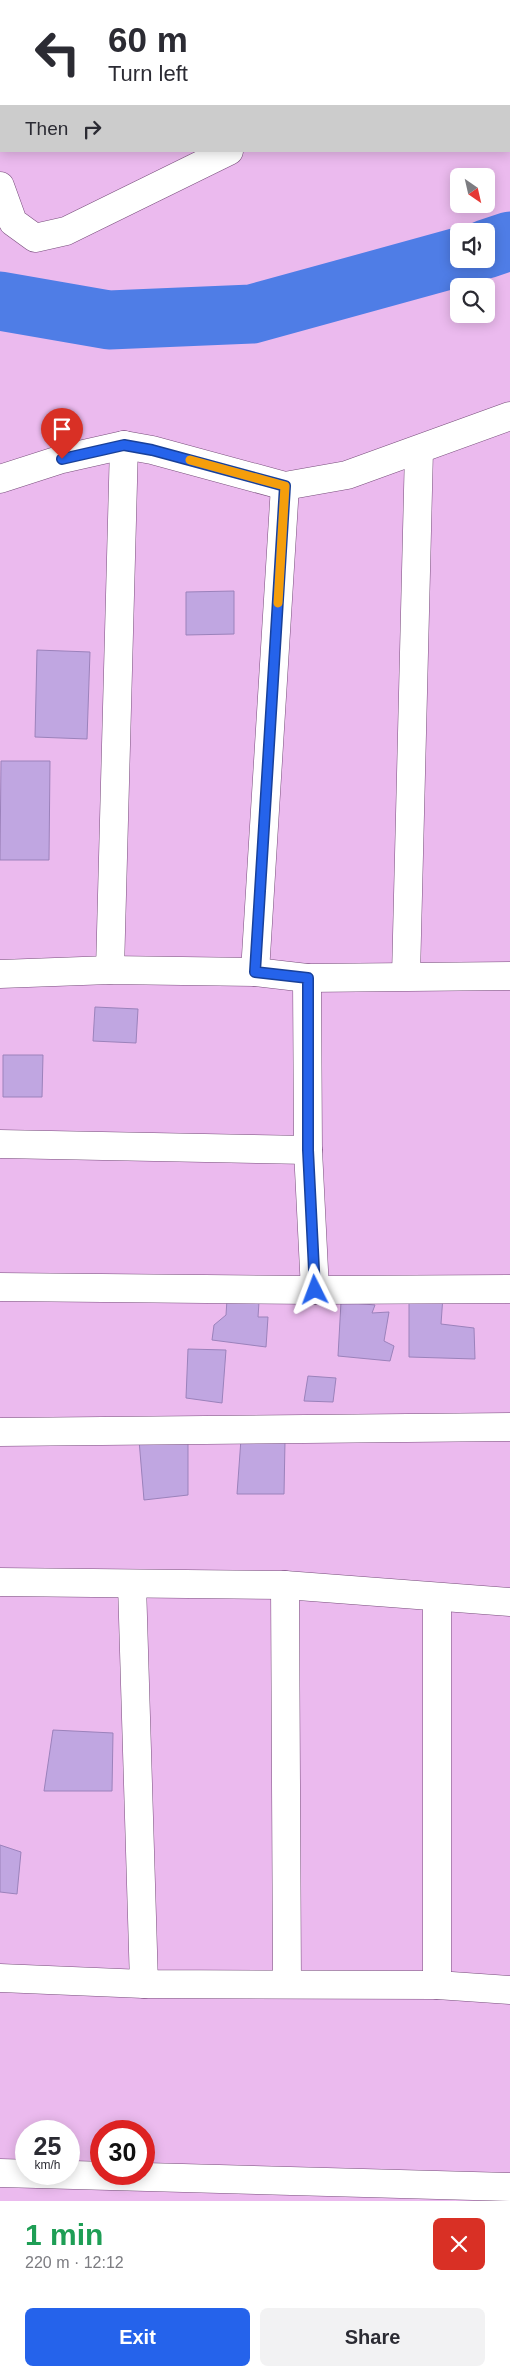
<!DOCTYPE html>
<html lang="en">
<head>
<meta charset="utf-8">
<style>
	body { margin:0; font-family:Arial,sans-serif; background:#f2f2f3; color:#2b2b33; height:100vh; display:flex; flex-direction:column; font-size:19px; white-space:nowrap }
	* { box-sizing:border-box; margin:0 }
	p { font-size:16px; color:#7c7c81 }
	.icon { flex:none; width:28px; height:28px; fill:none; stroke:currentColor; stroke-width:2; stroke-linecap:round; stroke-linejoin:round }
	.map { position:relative; height:2201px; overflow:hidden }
	.side { display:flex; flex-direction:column; background:#fff; flex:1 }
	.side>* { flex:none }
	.guide { position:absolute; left:0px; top:0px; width:510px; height:152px; box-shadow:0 2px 12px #0003; background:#fff; color:#2b2b33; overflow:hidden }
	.needle { width:32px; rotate:146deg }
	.buttons { position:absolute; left:450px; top:168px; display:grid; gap:10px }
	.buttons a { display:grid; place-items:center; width:45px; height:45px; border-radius:8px; background:#fff; box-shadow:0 2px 12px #0003; font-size:25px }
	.speed { position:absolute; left:15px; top:2120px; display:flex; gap:10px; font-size:25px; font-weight:700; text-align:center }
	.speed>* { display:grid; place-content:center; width:65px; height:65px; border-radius:50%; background:#fff; box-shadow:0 2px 12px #0003; line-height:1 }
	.speed small { font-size:12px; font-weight:400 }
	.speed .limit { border:8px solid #d22; background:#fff; color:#111 }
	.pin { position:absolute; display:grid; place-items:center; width:42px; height:42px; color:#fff; margin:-51px -21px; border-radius:50% 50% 50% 0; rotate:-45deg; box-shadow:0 0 5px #0007 }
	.pin .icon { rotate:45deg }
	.me { position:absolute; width:55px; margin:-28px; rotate:357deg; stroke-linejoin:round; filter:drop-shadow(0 0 4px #0008) }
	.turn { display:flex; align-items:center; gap:18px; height:105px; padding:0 25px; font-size:22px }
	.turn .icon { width:65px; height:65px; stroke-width:2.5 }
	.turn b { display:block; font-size:35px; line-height:42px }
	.then { display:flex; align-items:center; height:48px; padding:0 25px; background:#0003; gap:10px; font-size:19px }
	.round { display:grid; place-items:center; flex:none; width:52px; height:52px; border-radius:8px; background:#f2f2f3 }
	.headline { display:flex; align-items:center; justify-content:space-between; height:85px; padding:0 25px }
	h1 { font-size:30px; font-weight:800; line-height:38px; color:#1e9e55 }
	.button { display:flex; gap:10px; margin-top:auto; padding:10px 25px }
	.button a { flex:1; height:58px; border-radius:8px; background:#2563eb; color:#fff; font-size:20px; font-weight:800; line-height:58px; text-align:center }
	.button a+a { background:#f2f2f3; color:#2b2b33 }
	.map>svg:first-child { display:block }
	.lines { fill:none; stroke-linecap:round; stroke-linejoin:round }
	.river { stroke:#4f7de6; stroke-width:59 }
	.building { fill:#c0a6e1; stroke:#9b82bb }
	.minor-casing { stroke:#774d7b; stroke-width:29 }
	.minor { stroke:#fff; stroke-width:28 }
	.route-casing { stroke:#184099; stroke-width:12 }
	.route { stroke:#2563eb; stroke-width:9 }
	.slow { stroke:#f59e0b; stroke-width:9 }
</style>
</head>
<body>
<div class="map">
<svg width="510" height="2201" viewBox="0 0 510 2201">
	<rect width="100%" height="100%" fill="#ebbaee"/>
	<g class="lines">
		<g class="river">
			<polyline points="486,249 510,241"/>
			<polyline points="0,301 109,320 252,314 459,257"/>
		</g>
	</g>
	<g class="building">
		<polygon points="234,591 234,634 186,635 186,592"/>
		<polygon points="37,650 90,652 87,739 35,737"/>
		<polygon points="1,761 50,761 49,860 0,860"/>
		<polygon points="95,1007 138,1009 136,1043 93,1041"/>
		<polygon points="3,1055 43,1055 42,1097 3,1097"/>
		<polygon points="443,1296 441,1324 474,1328 475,1359 409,1357 409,1297"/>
		<polygon points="227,1299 259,1302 258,1317 268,1317 266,1347 212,1340 214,1325 226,1315"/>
		<polygon points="341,1302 375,1305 372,1313 389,1312 384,1341 394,1346 390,1361 338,1356"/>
		<polygon points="188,1349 226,1350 222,1403 186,1398"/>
		<polygon points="308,1376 336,1378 333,1402 304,1401"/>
		<polygon points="241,1439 285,1441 284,1494 237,1494"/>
		<polygon points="139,1440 188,1441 188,1495 144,1500"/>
		<polygon points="53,1730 113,1733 112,1791 44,1791"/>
		<polygon points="0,1845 21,1852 17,1894 0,1892"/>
	</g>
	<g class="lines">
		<defs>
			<g id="minor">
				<polyline points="334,0 335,1"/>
				<polyline points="432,1 433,0"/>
				<polyline points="0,186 13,222 35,238 66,231 229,151"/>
				<polyline points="0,479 62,459 124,445 152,450 285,486 347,475 510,416"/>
				<polyline points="110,970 124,445"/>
				<polyline points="255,972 285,486"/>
				<polyline points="0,974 110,970 255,972 307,978 510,976"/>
				<polyline points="406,976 419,450"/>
				<polyline points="307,978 308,1150 315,1290"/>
				<polyline points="0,1144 308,1150"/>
				<polyline points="0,1287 315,1290 510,1289"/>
				<polyline points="0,1432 510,1427"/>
				<polyline points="0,1582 285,1585 510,1602"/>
				<polyline points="132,1584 144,1984"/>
				<polyline points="285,1585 287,1984"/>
				<polyline points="0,1978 144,1984 437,1985 510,1990"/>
				<polyline points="437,1985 437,1598"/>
				<polyline points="0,2173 510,2187"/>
			</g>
		</defs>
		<use href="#minor" class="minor-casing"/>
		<use href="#minor" class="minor"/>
	</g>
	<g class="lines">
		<defs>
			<polyline id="route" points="62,459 124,445 152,450 285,486 255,972 308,978 308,1150 315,1290"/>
		</defs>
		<use href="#route" class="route-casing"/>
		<use href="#route" class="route"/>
		<polyline class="slow" points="190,460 285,486 278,603"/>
	</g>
</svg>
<div class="buttons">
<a><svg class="needle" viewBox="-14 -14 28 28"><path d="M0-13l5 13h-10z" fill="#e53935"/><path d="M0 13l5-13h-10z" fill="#7c7c81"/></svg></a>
<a><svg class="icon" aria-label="sound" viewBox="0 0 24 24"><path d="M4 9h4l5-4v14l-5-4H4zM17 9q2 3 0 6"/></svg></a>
<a><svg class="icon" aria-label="search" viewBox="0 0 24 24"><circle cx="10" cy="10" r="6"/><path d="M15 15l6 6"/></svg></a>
</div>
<div class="speed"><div>25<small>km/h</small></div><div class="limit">30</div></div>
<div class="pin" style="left:62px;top:459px;background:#d93025"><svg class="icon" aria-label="arrive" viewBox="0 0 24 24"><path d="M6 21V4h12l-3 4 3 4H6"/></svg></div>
<svg class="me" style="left:315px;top:1290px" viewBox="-20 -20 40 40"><path d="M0-17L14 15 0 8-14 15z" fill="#2563eb" stroke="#fff" stroke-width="4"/></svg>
<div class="guide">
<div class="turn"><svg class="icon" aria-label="left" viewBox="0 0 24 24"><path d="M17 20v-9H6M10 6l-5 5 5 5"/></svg><div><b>60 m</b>Turn left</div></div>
<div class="then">Then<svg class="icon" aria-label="right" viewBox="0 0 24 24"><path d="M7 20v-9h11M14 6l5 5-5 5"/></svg></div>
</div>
</div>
<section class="side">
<div class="headline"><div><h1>1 min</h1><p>220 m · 12:12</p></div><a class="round" style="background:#d93025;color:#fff"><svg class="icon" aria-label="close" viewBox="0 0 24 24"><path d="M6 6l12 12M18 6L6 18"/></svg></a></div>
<div class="button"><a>Exit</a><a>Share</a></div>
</section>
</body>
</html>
